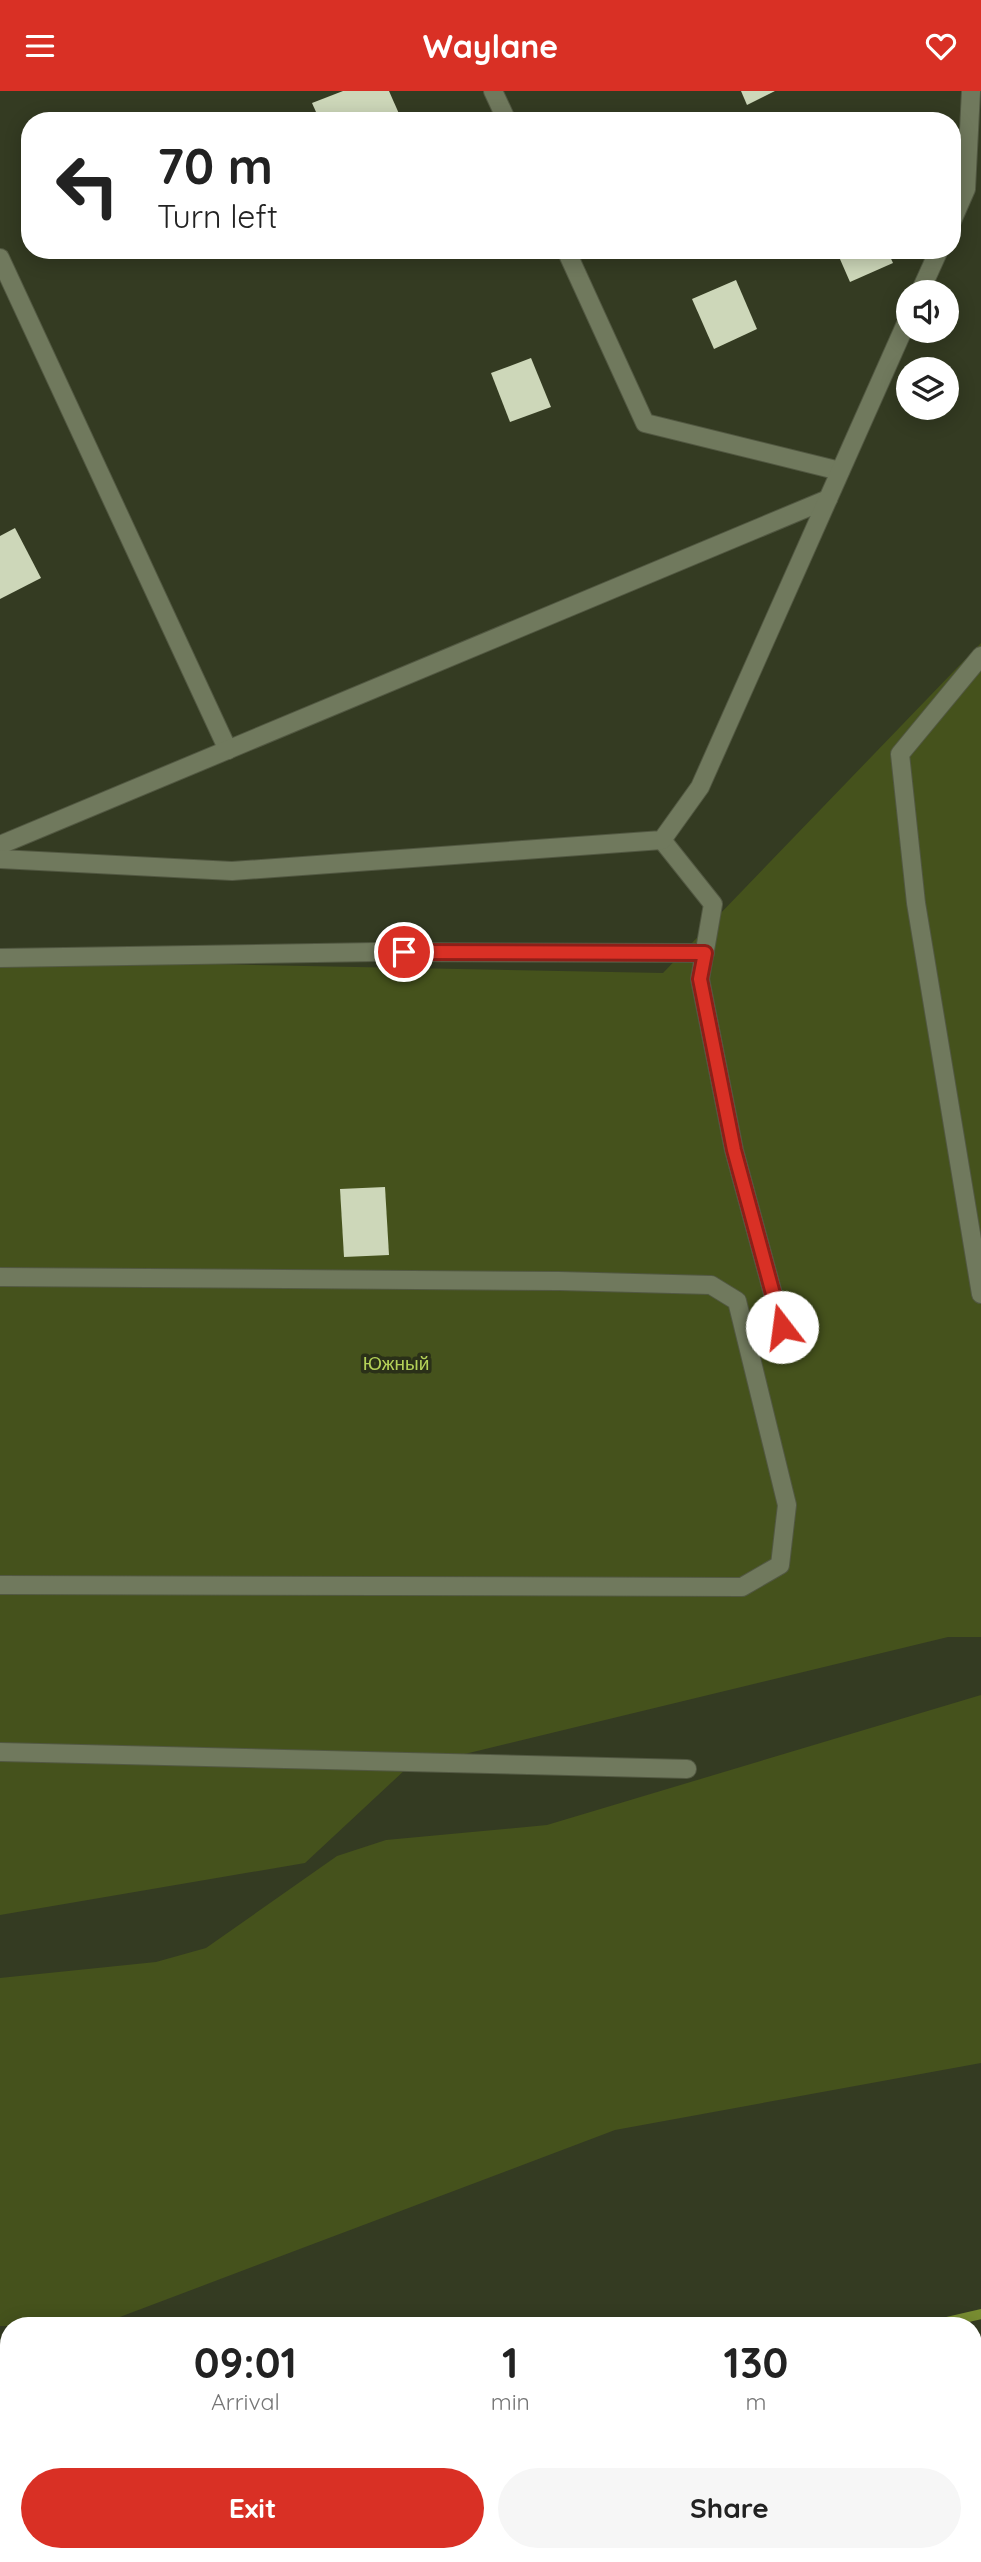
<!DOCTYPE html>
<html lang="en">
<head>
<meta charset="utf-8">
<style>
	body { margin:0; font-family:Quicksand,sans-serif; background:#f6f6f6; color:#222; height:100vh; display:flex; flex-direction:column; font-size:26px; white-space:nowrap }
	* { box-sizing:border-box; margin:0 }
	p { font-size:23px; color:#767676 }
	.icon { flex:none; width:38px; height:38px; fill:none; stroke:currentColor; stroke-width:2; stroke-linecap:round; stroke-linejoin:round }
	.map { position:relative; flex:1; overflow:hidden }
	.sheet { position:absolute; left:0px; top:2226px; width:982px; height:245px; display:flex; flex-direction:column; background:#fff; border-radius:28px 28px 0 0; box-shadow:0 4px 18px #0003 }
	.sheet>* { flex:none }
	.top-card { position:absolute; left:21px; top:21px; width:940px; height:147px; border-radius:28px; box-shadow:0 4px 18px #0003; background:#fff; color:#222; overflow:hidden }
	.buttons { position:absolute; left:896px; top:189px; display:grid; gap:14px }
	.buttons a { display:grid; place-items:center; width:63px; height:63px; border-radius:50%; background:#fff; box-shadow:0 4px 18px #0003; font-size:35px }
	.pin { position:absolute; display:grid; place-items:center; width:60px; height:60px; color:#fff; margin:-30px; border:4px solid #fff; border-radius:50%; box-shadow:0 2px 7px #0007 }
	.me { position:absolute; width:77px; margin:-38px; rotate:345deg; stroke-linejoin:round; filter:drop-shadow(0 0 5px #0008) }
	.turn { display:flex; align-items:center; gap:24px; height:147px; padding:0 21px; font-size:32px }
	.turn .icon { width:91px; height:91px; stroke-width:2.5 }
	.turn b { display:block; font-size:49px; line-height:60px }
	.eta { display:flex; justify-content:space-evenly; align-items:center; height:119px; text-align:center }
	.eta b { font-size:42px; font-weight:700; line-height:49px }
	.action { display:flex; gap:14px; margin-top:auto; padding:14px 21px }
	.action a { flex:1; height:80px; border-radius:42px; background:#d93025; color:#fff; font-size:28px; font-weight:700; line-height:80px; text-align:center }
	.action a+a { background:#f6f6f6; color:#222 }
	header { display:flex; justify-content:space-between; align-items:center; height:91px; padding:0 21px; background:#d93025; color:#fff; font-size:32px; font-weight:700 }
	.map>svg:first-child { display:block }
	.green { fill:#45521c }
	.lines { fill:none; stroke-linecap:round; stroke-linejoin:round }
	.stream { stroke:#788d31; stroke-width:10 }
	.building { fill:#cdd7b9 }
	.minor-casing { stroke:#525842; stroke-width:20 }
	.minor { stroke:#70795d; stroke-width:18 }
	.route-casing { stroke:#8d1f18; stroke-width:18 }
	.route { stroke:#d93025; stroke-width:12 }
	.labels { text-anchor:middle; stroke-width:7; stroke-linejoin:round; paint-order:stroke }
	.park-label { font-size:19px; fill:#b4d158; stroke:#2a3018 }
</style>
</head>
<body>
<header><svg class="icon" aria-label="menu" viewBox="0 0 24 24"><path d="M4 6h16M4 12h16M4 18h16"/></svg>Waylane<svg class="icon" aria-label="heart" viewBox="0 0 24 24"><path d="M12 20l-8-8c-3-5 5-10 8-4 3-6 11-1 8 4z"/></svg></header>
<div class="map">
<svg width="981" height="2471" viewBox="0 0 981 2471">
	<rect width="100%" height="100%" fill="#343b22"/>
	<g class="green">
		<polygon points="981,552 981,1546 948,1546 407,1677 305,1772 0,1824 0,869 663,882"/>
		<polygon points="981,1604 981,1972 615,2039 96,2235 0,2235 0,1887 156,1871 206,1857 337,1765 386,1749 547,1734"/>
		<polygon points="981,2300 981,2417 973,2417 973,2302"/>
		<polygon points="309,2462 586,2462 560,2471 284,2471"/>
	</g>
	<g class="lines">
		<g class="stream">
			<polyline points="929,2235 981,2223"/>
			<polyline points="123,2471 147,2462"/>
		</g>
	</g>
	<g class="building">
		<polygon points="343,0 389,0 400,25 388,30 320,30 312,12"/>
		<polygon points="741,0 775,0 747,14"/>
		<polygon points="836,159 887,159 893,172 850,191"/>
		<polygon points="736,189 757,238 714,258 692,208"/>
		<polygon points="531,267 551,316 510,331 491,282"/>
		<polygon points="15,437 41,487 0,508 0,445"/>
		<polygon points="385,1096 389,1164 344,1166 340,1098"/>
	</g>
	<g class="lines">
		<defs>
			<g id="minor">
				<polyline points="493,0 507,30"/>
				<polyline points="952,130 966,98 971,0"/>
				<polyline points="566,159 645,332 840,380"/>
				<polyline points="0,167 228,659"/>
				<polyline points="920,201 939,159"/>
				<polyline points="981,565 900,663 916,812 981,1203"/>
				<polyline points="662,749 713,813 700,888 734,1059 782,1236"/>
				<polyline points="0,754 828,408"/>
				<polyline points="0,768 232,780 662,749 700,696 908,228"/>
				<polyline points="0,867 377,861 705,862"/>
				<polyline points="0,1186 559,1190 711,1194 737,1210 787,1414 780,1474 742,1496 0,1494"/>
				<polyline points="0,1661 687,1678"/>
			</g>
		</defs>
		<use href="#minor" class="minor-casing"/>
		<use href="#minor" class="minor"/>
	</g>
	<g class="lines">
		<defs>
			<polyline id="route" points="404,861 705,862 700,888 734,1059 782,1236"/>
		</defs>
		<use href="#route" class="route-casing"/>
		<use href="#route" class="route"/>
	</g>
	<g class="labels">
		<g class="park-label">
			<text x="396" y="1279">Южный</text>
		</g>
	</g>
</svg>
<div class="buttons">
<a><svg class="icon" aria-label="sound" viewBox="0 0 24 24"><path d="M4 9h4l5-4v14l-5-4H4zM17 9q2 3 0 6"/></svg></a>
<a><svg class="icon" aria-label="layers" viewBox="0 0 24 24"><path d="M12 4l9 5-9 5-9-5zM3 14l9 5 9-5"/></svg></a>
</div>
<div class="pin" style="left:404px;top:861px;background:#d93025"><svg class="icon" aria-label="arrive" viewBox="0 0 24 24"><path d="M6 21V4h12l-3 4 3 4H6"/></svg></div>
<svg class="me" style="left:782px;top:1236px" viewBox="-20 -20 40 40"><circle r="19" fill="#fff"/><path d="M0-13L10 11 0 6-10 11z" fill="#d93025"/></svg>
<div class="top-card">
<div class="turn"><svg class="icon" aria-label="left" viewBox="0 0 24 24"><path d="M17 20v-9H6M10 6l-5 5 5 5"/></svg><div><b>70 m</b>Turn left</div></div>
</div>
<section class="sheet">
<div class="eta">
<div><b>09:01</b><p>Arrival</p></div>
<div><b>1</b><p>min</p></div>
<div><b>130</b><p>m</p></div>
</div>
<div class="action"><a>Exit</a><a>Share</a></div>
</section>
</div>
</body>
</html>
